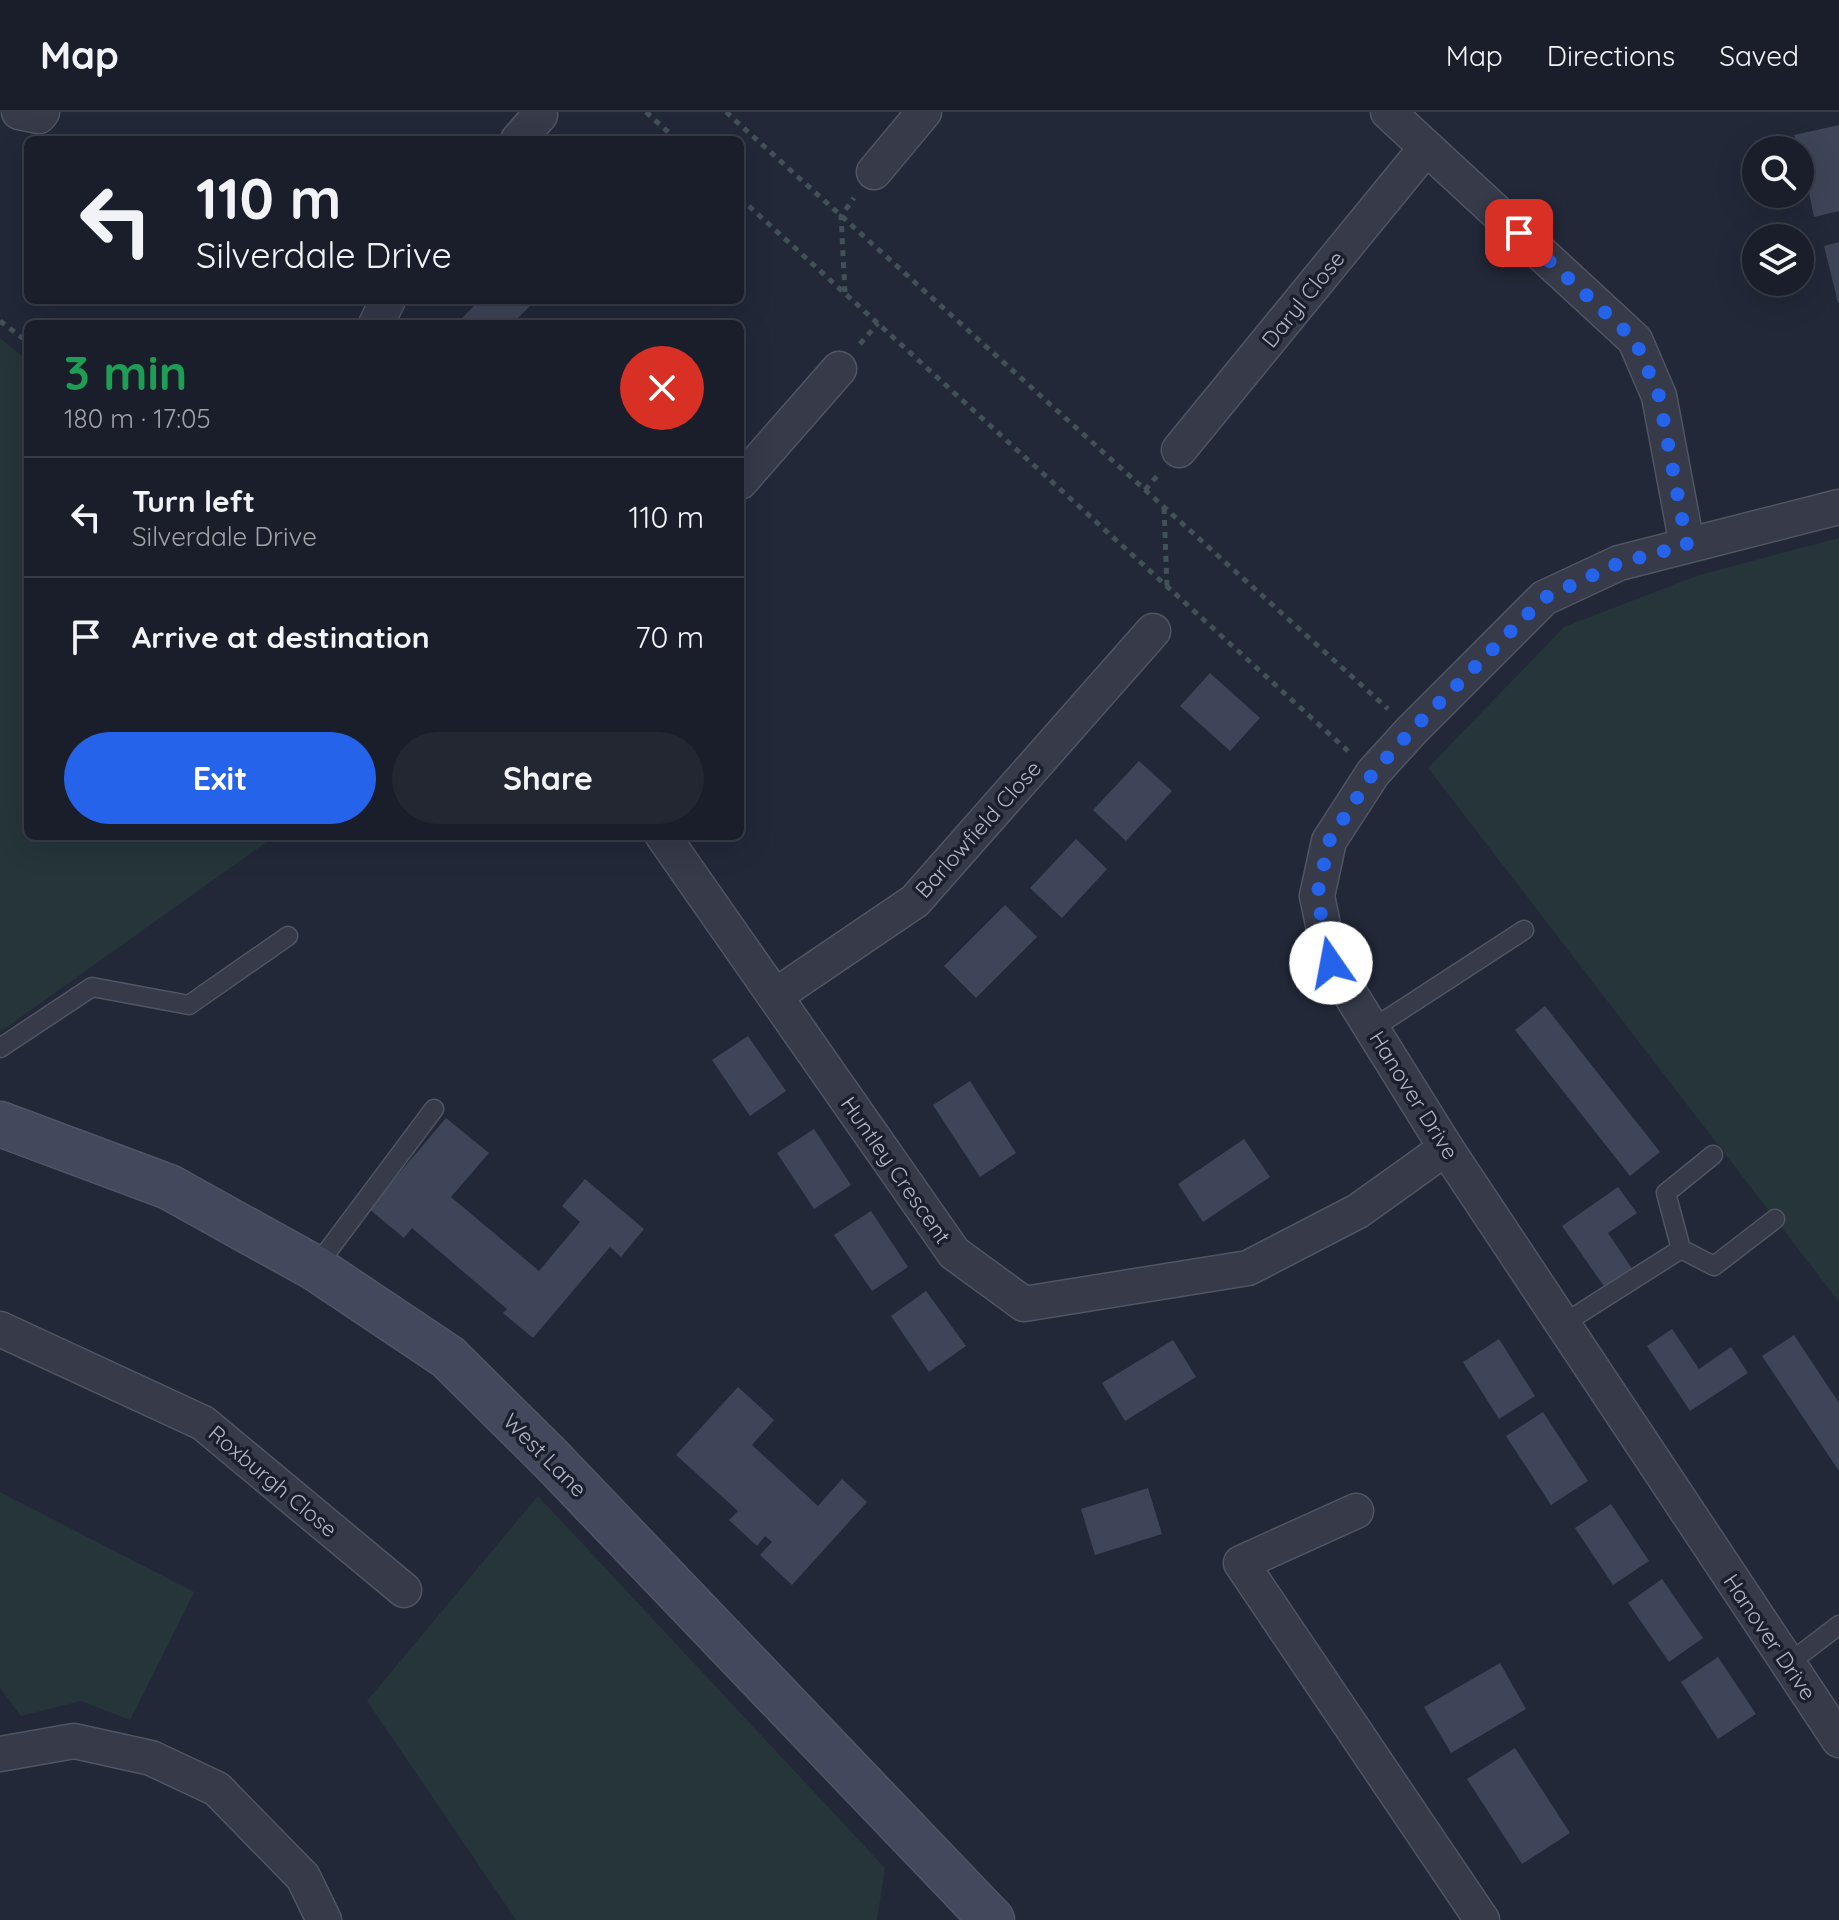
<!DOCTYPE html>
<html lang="en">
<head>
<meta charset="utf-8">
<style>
	body { margin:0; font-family:Quicksand,sans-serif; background:#232732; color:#f1f3f6; height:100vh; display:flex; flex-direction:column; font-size:30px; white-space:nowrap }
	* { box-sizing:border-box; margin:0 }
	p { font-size:26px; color:#9fa2a8 }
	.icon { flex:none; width:44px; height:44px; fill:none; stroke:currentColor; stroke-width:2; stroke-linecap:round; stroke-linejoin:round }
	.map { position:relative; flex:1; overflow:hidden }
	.details { position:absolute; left:24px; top:208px; width:720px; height:520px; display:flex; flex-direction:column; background:#1a1e2a; border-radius:12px; box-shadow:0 8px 32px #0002,0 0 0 2px #383c47 }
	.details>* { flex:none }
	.guide { position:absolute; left:24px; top:24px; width:720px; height:168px; border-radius:12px; box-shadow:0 8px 32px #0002,0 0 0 2px #383c47; background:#1a1e2a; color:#f1f3f6; overflow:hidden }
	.buttons { position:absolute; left:1742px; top:24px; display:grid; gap:16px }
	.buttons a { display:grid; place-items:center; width:72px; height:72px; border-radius:50%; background:#1a1e2a; box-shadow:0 8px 32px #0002,0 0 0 2px #383c47; font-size:40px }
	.pin { position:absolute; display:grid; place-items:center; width:68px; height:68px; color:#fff; margin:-34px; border-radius:16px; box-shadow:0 4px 12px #0006 }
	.me { position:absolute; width:88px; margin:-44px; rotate:348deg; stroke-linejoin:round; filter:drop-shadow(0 0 6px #0008) }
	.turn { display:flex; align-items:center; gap:28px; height:168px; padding:0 40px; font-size:36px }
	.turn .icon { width:104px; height:104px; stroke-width:2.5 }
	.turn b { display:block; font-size:56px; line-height:68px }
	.round { display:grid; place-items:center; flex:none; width:84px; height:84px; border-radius:42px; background:#232732 }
	.summary { display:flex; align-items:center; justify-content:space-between; height:136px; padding:0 40px }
	h1 { font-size:48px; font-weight:800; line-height:60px; color:#1e9e55 }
	.primary-button { display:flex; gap:16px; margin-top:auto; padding:16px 40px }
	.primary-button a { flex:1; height:92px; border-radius:48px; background:#2563eb; color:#fff; font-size:32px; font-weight:800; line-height:92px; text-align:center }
	.primary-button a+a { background:#232732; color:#f1f3f6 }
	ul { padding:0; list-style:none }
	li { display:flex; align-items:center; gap:24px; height:120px; padding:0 40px; border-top:2px solid #383c47 }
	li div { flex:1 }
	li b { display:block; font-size:30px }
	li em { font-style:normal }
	header { display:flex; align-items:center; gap:48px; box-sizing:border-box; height:112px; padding:0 40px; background:#1a1e2a; border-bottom:2px solid #383c47 }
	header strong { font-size:38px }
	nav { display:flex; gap:44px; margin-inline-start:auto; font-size:28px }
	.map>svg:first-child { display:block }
	.green { fill:#25353a }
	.building { fill:#3e4558 }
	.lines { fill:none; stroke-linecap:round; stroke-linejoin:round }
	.lane-casing { stroke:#505564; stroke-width:21 }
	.street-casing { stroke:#505564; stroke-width:37 }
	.secondary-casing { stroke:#505564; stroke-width:47 }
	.path { stroke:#425057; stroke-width:5; stroke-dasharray:6 6; stroke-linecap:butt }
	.lane { stroke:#363a49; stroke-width:18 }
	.street { stroke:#363a49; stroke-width:34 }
	.secondary { stroke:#44485c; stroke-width:44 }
	.route { stroke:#2563eb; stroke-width:14; stroke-dasharray:0 25.2 }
	.labels { text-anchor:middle; stroke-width:7; stroke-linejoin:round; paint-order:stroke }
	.street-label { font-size:22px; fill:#b0b5c5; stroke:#1b1f2d }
</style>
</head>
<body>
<header>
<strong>Map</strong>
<nav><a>Map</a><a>Directions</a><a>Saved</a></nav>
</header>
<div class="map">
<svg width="1839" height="1808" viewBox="0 0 1839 1808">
	<rect width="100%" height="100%" fill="#222838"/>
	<g class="green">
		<polygon points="0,226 28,249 28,724 275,724 0,920"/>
		<polygon points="1839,426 1839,1190 1428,656 1564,515 1699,463"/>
		<polygon points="0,1380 194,1480 130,1608 81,1589 21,1604 0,1576"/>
		<polygon points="538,1384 885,1756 877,1808 516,1808 367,1589"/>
	</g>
	<g class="building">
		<polygon points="1839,13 1839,99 1814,105 1800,38 1794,23"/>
		<polygon points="1839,130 1839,191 1838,191 1824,134"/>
		<polygon points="480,188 536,188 512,212 463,212 460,208"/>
		<polygon points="1210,561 1260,606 1230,639 1180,594"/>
		<polygon points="1139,649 1172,679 1126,729 1093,698"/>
		<polygon points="1076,727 1107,757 1062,806 1030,776"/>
		<polygon points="1005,793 1037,825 976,886 944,854"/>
		<polygon points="1545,894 1660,1040 1630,1064 1515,918"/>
		<polygon points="748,924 786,979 750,1004 712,948"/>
		<polygon points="970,969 1016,1041 980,1065 933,993"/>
		<polygon points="446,1006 489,1041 451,1085 539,1159 580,1110 562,1094 585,1067 644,1117 621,1145 610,1135 533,1226 503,1201 507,1197 412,1116 404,1126 369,1097"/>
		<polygon points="814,1017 851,1073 814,1097 777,1041"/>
		<polygon points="1244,1027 1270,1065 1203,1110 1178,1072"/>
		<polygon points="1618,1075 1637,1101 1608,1121 1635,1161 1608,1180 1562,1114"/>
		<polygon points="871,1099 908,1155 872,1179 834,1123"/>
		<polygon points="926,1179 966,1234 929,1260 891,1204"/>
		<polygon points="1672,1217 1699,1257 1731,1235 1748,1261 1690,1299 1647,1234"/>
		<polygon points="1794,1223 1839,1291 1839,1359 1762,1244"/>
		<polygon points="1499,1227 1535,1284 1499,1307 1463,1250"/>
		<polygon points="1173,1228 1196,1265 1125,1309 1102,1271"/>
		<polygon points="738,1275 774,1308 752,1333 818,1394 842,1367 867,1390 792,1473 760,1443 772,1430 765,1424 757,1434 729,1408 738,1399 676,1343"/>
		<polygon points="1543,1300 1588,1369 1551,1393 1506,1324"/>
		<polygon points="1148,1376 1162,1422 1095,1443 1081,1397"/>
		<polygon points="1611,1392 1649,1449 1613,1473 1575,1416"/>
		<polygon points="1662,1467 1703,1526 1669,1550 1628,1491"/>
		<polygon points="1718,1545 1756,1602 1718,1627 1681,1570"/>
		<polygon points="1500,1551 1526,1597 1451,1641 1424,1595"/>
		<polygon points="1515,1636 1570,1721 1522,1752 1467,1667"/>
	</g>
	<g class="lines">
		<defs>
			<g id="lane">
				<polyline points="1372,917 1524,818"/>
				<polyline points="0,936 92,875 189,893 288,824"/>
				<polyline points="1681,1137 1666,1081 1713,1043"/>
				<polyline points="315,1156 434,997"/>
				<polyline points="1563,1212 1681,1137 1714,1154 1775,1107"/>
				<polyline points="1788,1552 1839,1513"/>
			</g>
			<g id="street">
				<polyline points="19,0 39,4 42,0"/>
				<polyline points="1388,0 1635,228 1659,284 1687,433"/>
				<polyline points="518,28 540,3"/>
				<polyline points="874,60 924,0"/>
				<polyline points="376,212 388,188"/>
				<polyline points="1179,338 1426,36"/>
				<polyline points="740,370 839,257"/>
				<polyline points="1839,395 1619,451 1544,486 1412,618 1373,661 1329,729 1317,784 1331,851 1446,1036 1839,1628"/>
				<polyline points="663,724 954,1141 1024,1192 1248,1156 1358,1099 1446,1036"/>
				<polyline points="775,884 915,789 1153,519"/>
				<polyline points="0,1217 203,1311 404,1478"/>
				<polyline points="1356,1399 1241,1451 1482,1808"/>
				<polyline points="0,1642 74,1629 151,1646 217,1677 303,1765 324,1808"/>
			</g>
			<polyline id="secondary" points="0,1012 169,1075 315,1156 448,1245 551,1347 992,1808"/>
		</defs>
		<use href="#lane" class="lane-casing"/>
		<use href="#street" class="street-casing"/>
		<use href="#secondary" class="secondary-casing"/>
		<g class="path">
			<polyline points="646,0 677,28"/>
			<polyline points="726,0 1388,597"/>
			<polyline points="740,86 1348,639"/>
			<polyline points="845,180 841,104 854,86"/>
			<polyline points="0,209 28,230"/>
			<polyline points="860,232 878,211"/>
			<polyline points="1145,378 1158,363"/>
			<polyline points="1164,396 1167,474"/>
		</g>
		<use href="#lane" class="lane"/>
		<use href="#street" class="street"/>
		<use href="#secondary" class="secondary"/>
	</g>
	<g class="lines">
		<polyline class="route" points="1331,851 1317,784 1329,729 1373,661 1412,618 1544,486 1619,451 1687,433 1659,284 1635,228 1519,121"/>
	</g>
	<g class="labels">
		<g class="street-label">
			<text transform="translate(1303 187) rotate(-51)" y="8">Daryl Close</text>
			<text transform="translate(978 717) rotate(-48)" y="8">Barlowfield Close</text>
			<text transform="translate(1414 983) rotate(58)" y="8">Hanover Drive</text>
			<text transform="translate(896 1058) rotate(55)" y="8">Huntley Crescent</text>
			<text transform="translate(545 1343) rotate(45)" y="8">West Lane</text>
			<text transform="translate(273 1369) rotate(40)" y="8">Roxburgh Close</text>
			<text transform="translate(1770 1525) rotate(56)" y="8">Hanover Drive</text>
		</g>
	</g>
</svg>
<div class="buttons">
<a><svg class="icon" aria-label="search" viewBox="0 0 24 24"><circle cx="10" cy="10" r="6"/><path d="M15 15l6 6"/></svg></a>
<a><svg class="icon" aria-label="layers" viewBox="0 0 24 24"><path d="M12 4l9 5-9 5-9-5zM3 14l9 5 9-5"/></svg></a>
</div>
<div class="pin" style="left:1519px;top:121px;background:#d93025"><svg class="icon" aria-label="arrive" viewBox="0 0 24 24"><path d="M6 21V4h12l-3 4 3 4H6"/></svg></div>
<svg class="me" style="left:1331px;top:851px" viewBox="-20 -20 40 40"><circle r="19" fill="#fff"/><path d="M0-13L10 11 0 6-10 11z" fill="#2563eb"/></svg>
<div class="guide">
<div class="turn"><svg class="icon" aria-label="left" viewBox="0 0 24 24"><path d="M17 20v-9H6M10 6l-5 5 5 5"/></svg><div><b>110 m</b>Silverdale Drive</div></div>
</div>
<section class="details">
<div class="summary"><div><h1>3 min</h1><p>180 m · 17:05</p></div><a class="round" style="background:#d93025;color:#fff"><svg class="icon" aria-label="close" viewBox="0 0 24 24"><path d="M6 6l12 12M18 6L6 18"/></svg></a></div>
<ul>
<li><svg class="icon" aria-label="left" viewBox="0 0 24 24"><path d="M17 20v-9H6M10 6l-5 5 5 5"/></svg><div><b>Turn left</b><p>Silverdale Drive</p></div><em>110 m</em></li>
<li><svg class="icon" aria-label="arrive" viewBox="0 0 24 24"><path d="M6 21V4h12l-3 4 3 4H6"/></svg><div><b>Arrive at destination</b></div><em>70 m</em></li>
</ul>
<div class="primary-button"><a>Exit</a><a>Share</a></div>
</section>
</div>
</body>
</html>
